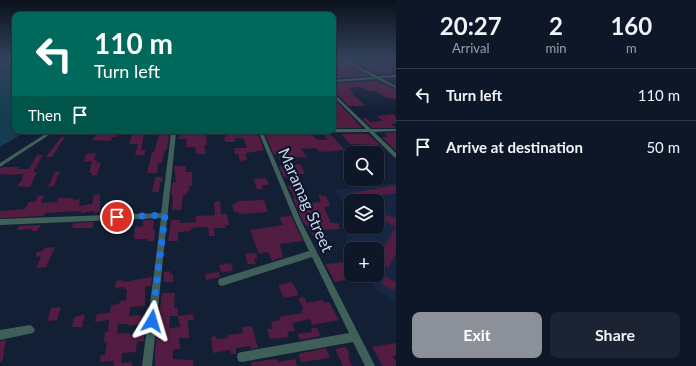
<!DOCTYPE html>
<html lang="en">
<head>
<meta charset="utf-8">
<style>
	body { margin:0; font-family:Lato,sans-serif; background:#1c2434; color:#f1f3f6; height:100vh; display:flex; flex-direction:column; font-size:15px; white-space:nowrap }
	* { box-sizing:border-box; margin:0 }
	p { font-size:13px; color:#9b9fa8 }
	.icon { flex:none; width:22px; height:22px; fill:none; stroke:currentColor; stroke-width:2; stroke-linecap:round; stroke-linejoin:round }
	.map { position:relative; flex:1; overflow:hidden }
	.details { display:flex; flex-direction:column; background:#0e1728; width:300px }
	.details>* { flex:none }
	.guide { position:absolute; left:12px; top:12px; width:324px; height:122px; border-radius:8px; box-shadow:0 1px 3px #0004,0 0 0 1px #2e3645; background:#00695c; color:#fff; overflow:hidden }
	.fabs { position:absolute; left:344px; top:146px; display:grid; gap:8px }
	.fabs a { display:grid; place-items:center; width:40px; height:40px; border-radius:8px; background:#0e1728; box-shadow:0 1px 3px #0004,0 0 0 1px #2e3645; font-size:20px }
	.pin { position:absolute; display:grid; place-items:center; width:34px; height:34px; color:#fff; margin:-17px; border:2px solid #fff; border-radius:50%; box-shadow:0 1px 4px #0007 }
	.me { position:absolute; width:44px; margin:-22px; rotate:7deg; stroke-linejoin:round; filter:drop-shadow(0 0 3px #0008) }
	.turn { display:flex; align-items:center; gap:14px; height:84px; padding:0 16px; font-size:18px }
	.turn .icon { width:52px; height:52px; stroke-width:2.5 }
	.turn b { display:block; font-size:28px; line-height:34px }
	.then { display:flex; align-items:center; height:38px; padding:0 16px; background:#0003; gap:8px; font-size:15px }
	.eta { display:flex; justify-content:space-evenly; align-items:center; height:68px; text-align:center }
	.eta b { font-size:24px; font-weight:700; line-height:28px }
	.primary-button { display:flex; gap:8px; margin-top:auto; padding:8px 16px }
	.primary-button a { flex:1; height:46px; border-radius:8px; background:#8c9099; color:#fff; font-size:16px; font-weight:700; line-height:46px; text-align:center }
	.primary-button a+a { background:#1c2434; color:#f1f3f6 }
	ul { padding:0; list-style:none }
	li { display:flex; align-items:center; gap:12px; height:52px; padding:0 16px; border-top:1px solid #2e3645 }
	li div { flex:1 }
	li b { display:block; font-size:15px }
	li em { font-style:normal }
	main { display:flex; flex:1; min-height:0 }
	.map>svg:first-child { display:block }
	.built { fill:#172743; fill-rule:evenodd }
	.water { fill:#153e50 }
	.building { fill:#521d41 }
	.lines { fill:none; stroke-linecap:round; stroke-linejoin:round }
	.minor { fill:#3f6058; fill-rule:evenodd }
	.route { stroke:#1a73e8; stroke-width:7; stroke-dasharray:0 12.6 }
	.labels { text-anchor:middle; stroke-width:4; stroke-linejoin:round; paint-order:stroke }
	.near-street-label { font-size:16px; fill:#cdd7e6; stroke:#09152b }
</style>
</head>
<body>
<main>
<div class="map">
<svg width="396" height="366" viewBox="0 0 396 366">
	<rect width="100%" height="100%" fill="#121f35"/>
	<path class="built" d="M 396,183 L 396,303 L 376,290 L 366,275 L 377,275 L 377,249 L 351,249 L 351,251 L 346,244 L 348,210 L 334,190 ZM 351,201 L 377,201 L 377,227 L 351,227 Z"/>
	<polygon class="water" points="10,60 15,60 15,131 27,131 0,147 0,64"/>
	<g class="building">
		<polygon points="334,60 340,60 368,76 335,78 333,76 340,76 335,71 340,71 336,68 339,68 333,64 333,62 336,62"/>
		<polygon points="348,60 361,61 384,60 394,64 387,65 396,71 389,71 392,73 390,74 378,74"/>
		<polygon points="377,81 396,89 396,99 386,98 376,91 368,91 362,87 348,88 354,93 351,93 366,106 349,106 333,90 333,83"/>
		<polygon points="333,98 353,118 362,128 335,128 333,125 333,114 338,113 333,108 337,108 333,104"/>
		<polygon points="393,114 396,117 396,123 391,124 396,128 372,128 362,118 366,118 370,122 383,121 377,116"/>
		<polygon points="119,132 117,137 112,137 111,141 92,140 97,133"/>
		<polygon points="396,132 396,151 382,137 388,137 384,133"/>
		<polygon points="132,134 144,135 141,150 146,150 144,155 135,155 138,144 129,144"/>
		<polygon points="179,134 206,134 207,145 204,145 206,154 196,154 195,147 186,147 187,139 179,139"/>
		<polygon points="226,134 258,134 264,150 247,153 245,153 247,160 240,161 238,154 235,154 234,148 247,148 243,138 235,138 235,142 225,142 224,137 226,137"/>
		<polygon points="265,134 312,134 317,140 328,140 323,134 330,134 345,150 324,152 318,151 316,148 301,149 307,157 279,158 277,154 274,155"/>
		<polygon points="341,134 368,134 380,145 350,144"/>
		<polygon points="159,135 169,135 167,150 165,150 162,163 158,163 157,173 147,173 152,152 154,152"/>
		<polygon points="62,136 64,138 52,157 46,157"/>
		<polygon points="96,153 94,160 97,160 96,163 101,162 97,175 91,176 92,173 89,173 92,161 84,162 86,154"/>
		<polygon points="37,155 43,155 33,172 37,172 30,187 17,186 23,179 21,179 24,174 12,175 0,174 0,168 3,167 19,167 17,169 29,169"/>
		<polygon points="300,164 305,174 296,174 304,189 302,189 307,203 321,202 318,195 326,196 330,206 324,207 331,223 338,223 340,229 323,230 328,240 315,240 308,226 306,226 302,220 293,198 295,198 288,186 291,186 287,177 284,177 279,167"/>
		<polygon points="174,166 186,166 186,172 192,172 192,186 189,186 189,191 187,191 187,195 183,195 181,210 172,210 173,195 171,195 172,184 173,182 176,182"/>
		<polygon points="60,171 54,186 48,187 55,172"/>
		<polygon points="155,177 163,177 162,182 160,182 159,192 152,192"/>
		<polygon points="266,178 269,185 261,185 263,189 257,189 253,179"/>
		<polygon points="396,185 396,193 357,199 352,193"/>
		<polygon points="100,194 100,212 94,213 94,211 81,213 81,211 45,213 44,216 0,218 0,211 25,209 29,202 35,202 38,196 44,195 41,203 57,202 58,198 73,198 73,200 80,199 79,206 92,204 94,195"/>
		<polygon points="264,200 268,212 242,214 234,211 232,205 239,201"/>
		<polygon points="220,201 221,214 227,214 229,225 225,225 226,228 214,228 215,236 209,236 208,227 199,227 190,229 191,231 178,232 178,241 168,241 171,220 180,220 180,223 196,222 196,216 215,215 214,202"/>
		<polygon points="377,211 396,219 396,227 377,217"/>
		<polygon points="291,216 303,241 280,244 283,257 272,261 268,252 259,254 250,230 283,225 279,217"/>
		<polygon points="143,220 154,220 153,230 155,230 154,241 147,241 147,239 134,239 135,227 143,226"/>
		<polygon points="94,222 92,228 72,228 73,223"/>
		<polygon points="41,225 37,231 31,231 32,229 17,230 19,226"/>
		<polygon points="396,227 396,253 388,268 377,261 377,251 380,253"/>
		<polygon points="55,247 46,267 36,268 41,256 35,257 37,252 43,251 44,248"/>
		<polygon points="256,253 258,259 254,259 256,264 248,264 245,254"/>
		<polygon points="346,262 351,270 351,275 354,275 356,278 335,282 325,264"/>
		<polygon points="231,263 233,271 221,272 219,265"/>
		<polygon points="170,271 170,274 173,274 173,282 164,282 164,272"/>
		<polygon points="219,272 220,277 206,280 205,274"/>
		<polygon points="385,276 396,283 394,291 381,283"/>
		<polygon points="152,277 151,286 145,287 145,306 130,307 129,316 141,315 141,324 129,326 129,324 118,324 117,334 130,333 130,335 133,335 133,337 144,336 144,341 137,342 136,352 122,353 121,363 132,362 132,366 113,366 114,361 100,362 101,355 105,355 107,342 104,342 105,332 108,332 109,320 95,322 97,314 110,313 111,305 119,304 120,301 126,300 127,289 124,289 124,287 115,288 116,281 123,280 123,282 133,281 133,280"/>
		<polygon points="292,282 299,295 284,298 278,285"/>
		<polygon points="162,293 175,293 174,308 178,308 178,316 170,316 169,328 180,327 178,316 193,314 194,320 188,320 189,338 179,338 180,349 173,349 173,359 193,360 193,366 155,366 155,351"/>
		<polygon points="304,297 307,303 323,300 324,303 329,302 339,320 312,325 310,319 292,323 295,331 287,332 289,337 270,339 267,329 273,329 271,322 280,320 279,317 302,313 301,310 304,310 298,298"/>
		<polygon points="61,307 57,320 47,321 51,308"/>
		<polygon points="85,314 82,327 72,327 74,317"/>
		<polygon points="252,326 258,348 251,349 250,346 236,348 236,354 231,354 230,350 213,353 211,337 216,336 216,339 228,338 227,335 243,333 242,327"/>
		<polygon points="311,328 317,328 321,336 300,340 297,334 312,332"/>
		<polygon points="6,340 2,362 0,362 0,341"/>
		<polygon points="396,343 396,355 392,356 396,362 396,366 383,366 372,347"/>
		<polygon points="346,347 350,357 348,357 352,366 343,366 335,349"/>
		<polygon points="326,348 330,358 301,362 298,354"/>
		<polygon points="277,359 278,362 295,359 297,366 252,366 251,362"/>
	</g>
	<g class="lines">
		<g class="minor">
			<polygon points="341,60 345,60 378,76 396,75 396,77 381,78 396,86 396,88 377,79 333,82 333,80 373,77"/>
			<polygon points="333,93 371,129 396,129 396,131 374,132 396,153 396,158 394,157 369,132 263,133 301,221 375,366 365,366 353,342 242,362 238,361 237,357 238,353 242,352 349,333 312,257 222,286 219,285 218,282 219,279 222,278 309,251 295,221 259,133 176,133 152,366 142,366 161,218 0,225 0,219 161,213 171,133 129,132 127,131 333,131 333,129 366,129 333,96"/>
			<polygon points="50,131 55,131 0,167 0,163"/>
			<polygon points="30,325 33,327 35,330 33,333 0,340 0,330"/>
		</g>
	</g>
	<linearGradient id="sky" x2="0" y2="1"><stop stop-color="#0a111d"/><stop offset="0.54" stop-color="#33425c"/><stop offset="1" stop-color="#33425c" stop-opacity="0"/></linearGradient>
	<rect width="396" height="111" fill="url(#sky)"/>
	<g class="lines">
		<polyline class="route" points="117,217 165,215 152,321"/>
	</g>
	<g class="labels">
		<g class="near-street-label">
			<text transform="translate(306 200) rotate(66)" y="6">Maramag Street</text>
		</g>
	</g>
</svg>
<div class="fabs">
<a><svg class="icon" aria-label="search" viewBox="0 0 24 24"><circle cx="10" cy="10" r="6"/><path d="M15 15l6 6"/></svg></a>
<a><svg class="icon" aria-label="layers" viewBox="0 0 24 24"><path d="M12 4l9 5-9 5-9-5zM3 14l9 5 9-5"/></svg></a>
<a>+</a>
</div>
<div class="pin" style="left:117px;top:217px;background:#d93025"><svg class="icon" aria-label="arrive" viewBox="0 0 24 24"><path d="M6 21V4h12l-3 4 3 4H6"/></svg></div>
<svg class="me" style="left:152px;top:321px" viewBox="-20 -20 40 40"><path d="M0-17L14 15 0 8-14 15z" fill="#1a73e8" stroke="#fff" stroke-width="4"/></svg>
<div class="guide">
<div class="turn"><svg class="icon" aria-label="left" viewBox="0 0 24 24"><path d="M17 20v-9H6M10 6l-5 5 5 5"/></svg><div><b>110 m</b>Turn left</div></div>
<div class="then">Then<svg class="icon" aria-label="arrive" viewBox="0 0 24 24"><path d="M6 21V4h12l-3 4 3 4H6"/></svg></div>
</div>
</div>
<section class="details">
<div class="eta">
<div><b>20:27</b><p>Arrival</p></div>
<div><b>2</b><p>min</p></div>
<div><b>160</b><p>m</p></div>
</div>
<ul>
<li><svg class="icon" aria-label="left" viewBox="0 0 24 24"><path d="M17 20v-9H6M10 6l-5 5 5 5"/></svg><div><b>Turn left</b></div><em>110 m</em></li>
<li><svg class="icon" aria-label="arrive" viewBox="0 0 24 24"><path d="M6 21V4h12l-3 4 3 4H6"/></svg><div><b>Arrive at destination</b></div><em>50 m</em></li>
</ul>
<div class="primary-button"><a>Exit</a><a>Share</a></div>
</section>
</main>
</body>
</html>
